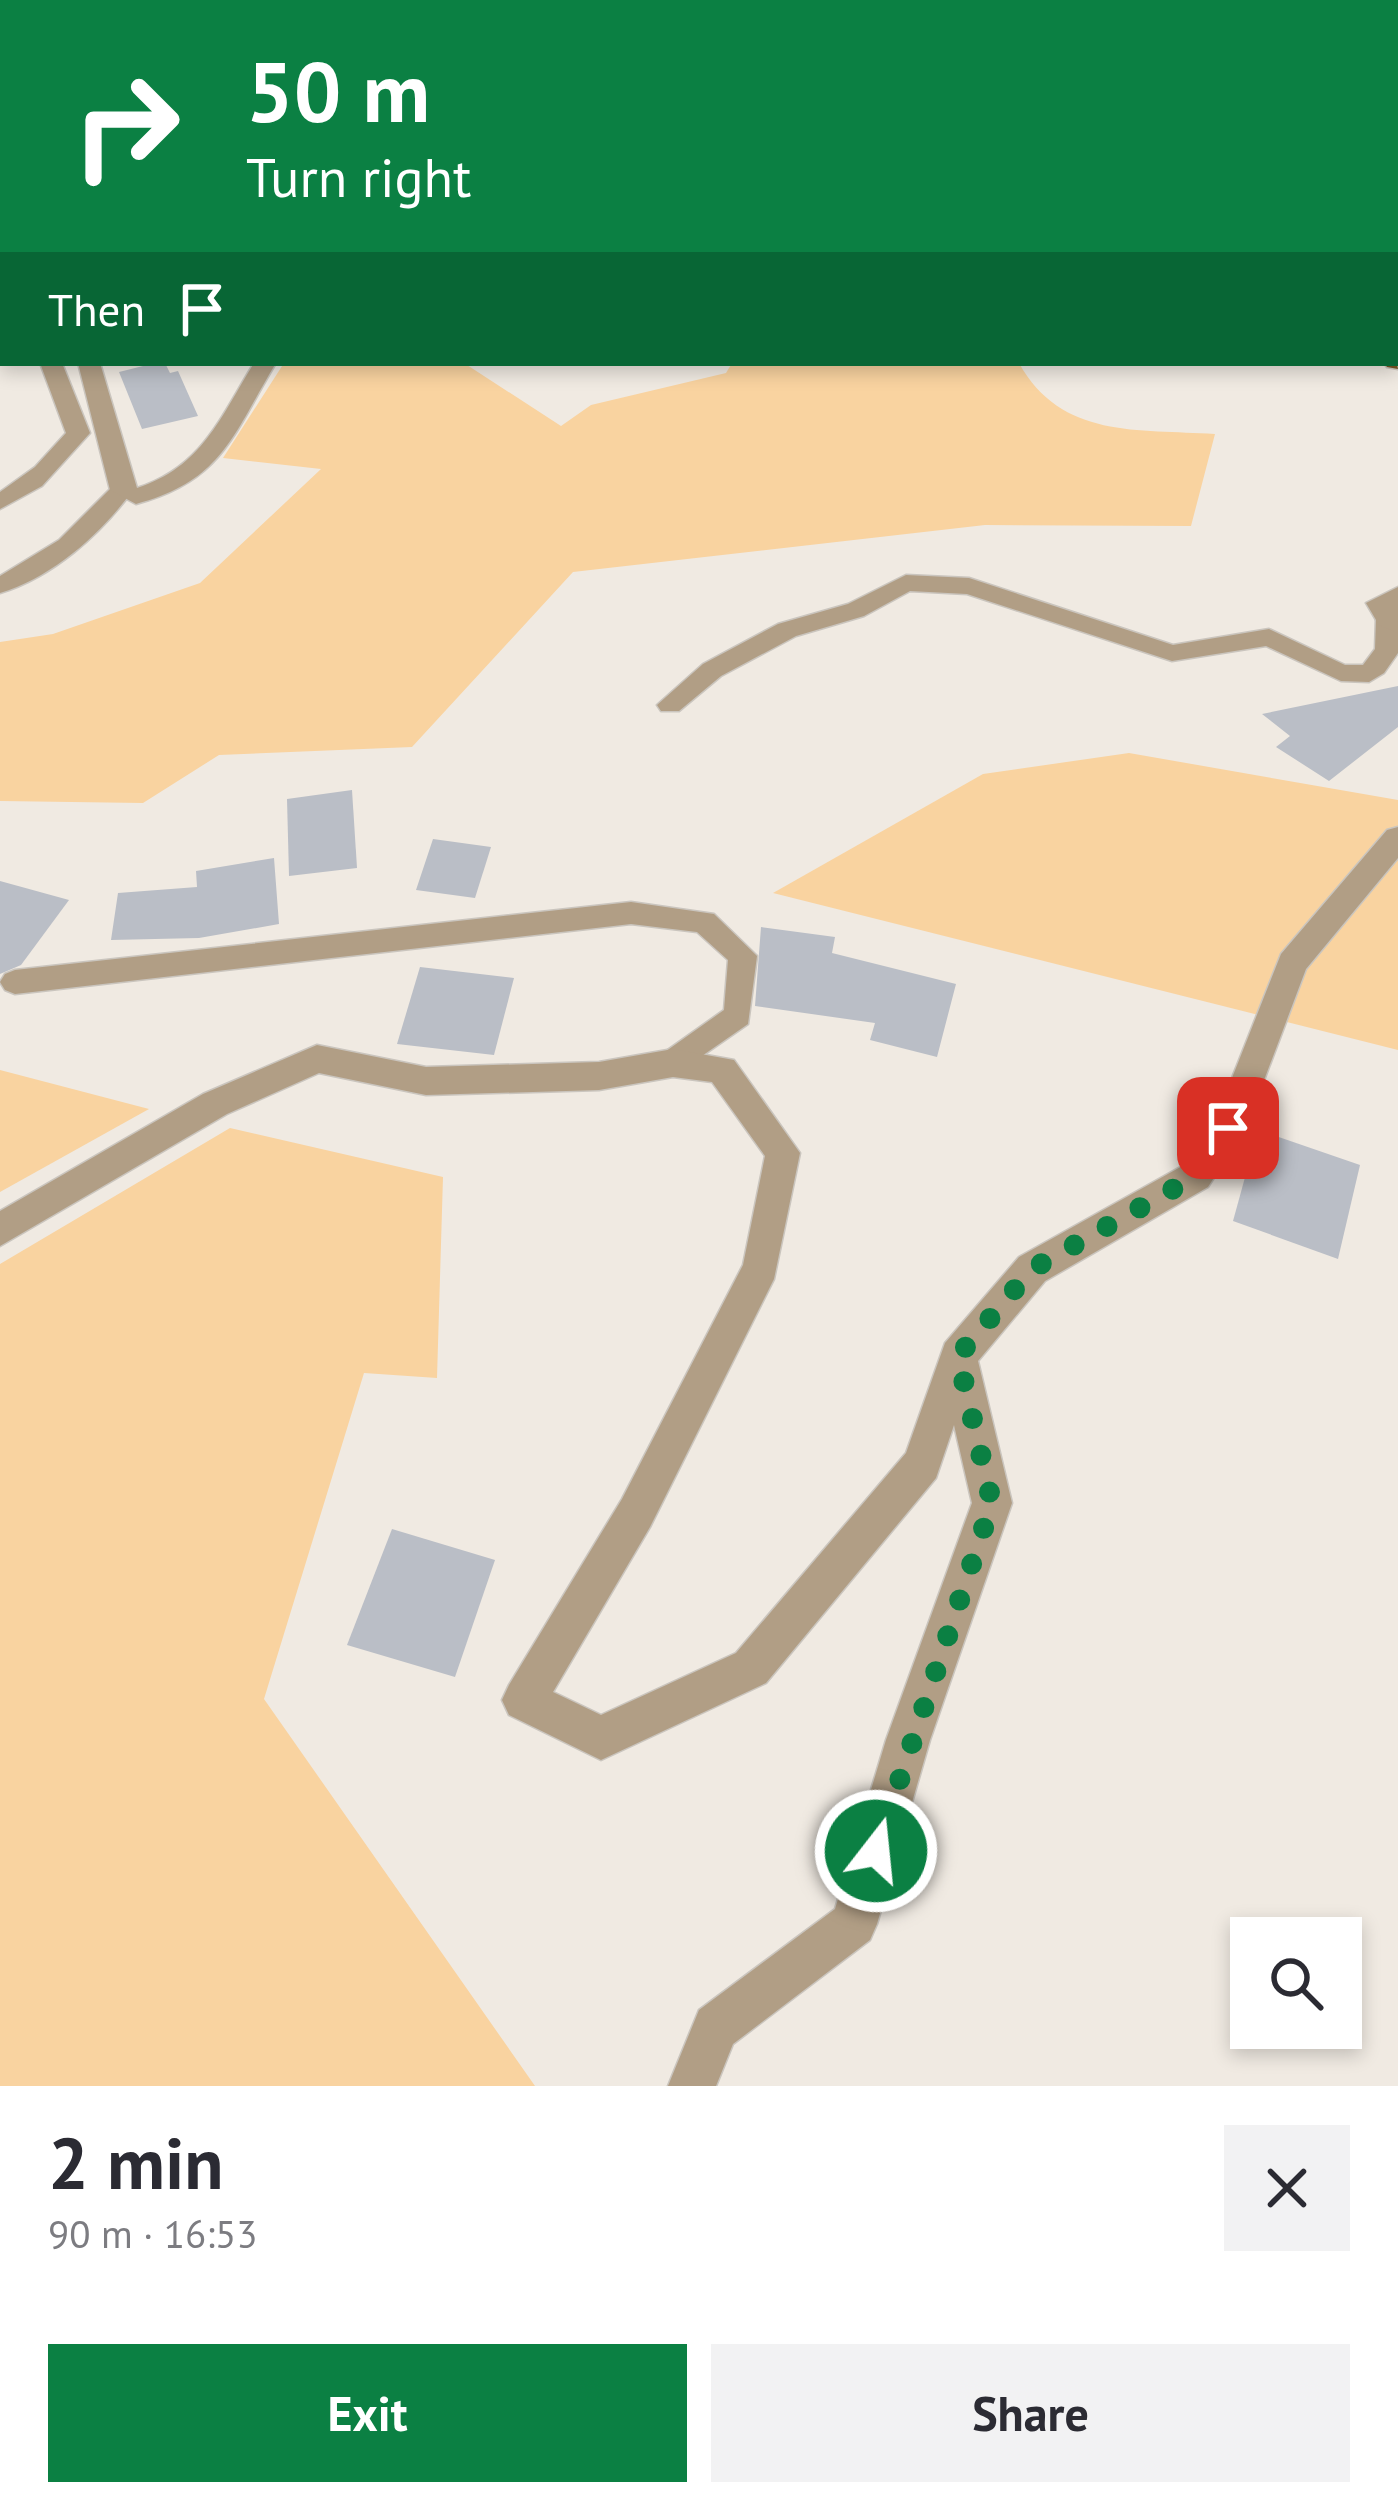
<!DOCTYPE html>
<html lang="en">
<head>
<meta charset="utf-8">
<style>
	body { margin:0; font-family:"PT Sans",sans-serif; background:#f2f2f3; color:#2b2b33; height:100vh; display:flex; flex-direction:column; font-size:45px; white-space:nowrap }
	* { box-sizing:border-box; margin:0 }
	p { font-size:39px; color:#7c7c81 }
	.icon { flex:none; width:66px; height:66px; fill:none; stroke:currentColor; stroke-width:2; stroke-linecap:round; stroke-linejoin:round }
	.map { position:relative; height:2086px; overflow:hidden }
	.sheet { display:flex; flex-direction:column; background:#fff; flex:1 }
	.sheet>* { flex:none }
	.banner { position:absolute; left:0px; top:0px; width:1398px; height:366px; box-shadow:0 6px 18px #0003; background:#0b8043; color:#fff; overflow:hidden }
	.controls { position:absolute; left:1230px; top:1917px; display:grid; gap:24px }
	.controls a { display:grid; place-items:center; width:132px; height:132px; border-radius:0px; background:#fff; box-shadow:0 6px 18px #0003; font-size:60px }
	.pin { position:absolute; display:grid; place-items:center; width:102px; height:102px; color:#fff; margin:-51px; border-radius:24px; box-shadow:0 6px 18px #0006 }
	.me { position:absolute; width:132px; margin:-66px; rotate:16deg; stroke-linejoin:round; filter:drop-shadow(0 0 9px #0008) }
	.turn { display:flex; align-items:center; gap:42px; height:252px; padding:0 48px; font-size:54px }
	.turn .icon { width:156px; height:156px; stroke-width:2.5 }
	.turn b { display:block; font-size:84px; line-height:102px }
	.then { display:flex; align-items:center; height:114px; padding:0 48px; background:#0003; gap:24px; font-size:45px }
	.round { display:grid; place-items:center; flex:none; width:126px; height:126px; border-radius:0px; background:#f2f2f3 }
	.head { display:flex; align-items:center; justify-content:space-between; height:204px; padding:0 48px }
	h1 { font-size:72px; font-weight:800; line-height:90px }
	.primary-button { display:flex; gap:24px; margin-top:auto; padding:24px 48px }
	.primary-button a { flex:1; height:138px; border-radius:0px; background:#0b8043; color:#fff; font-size:48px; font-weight:800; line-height:138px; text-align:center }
	.primary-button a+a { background:#f2f2f3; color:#2b2b33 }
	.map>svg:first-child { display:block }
	.green { fill:#f9d3a0 }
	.building { fill:#babec6 }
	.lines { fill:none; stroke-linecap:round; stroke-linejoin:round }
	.service-casing { stroke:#cac5be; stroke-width:3 }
	.minor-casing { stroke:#cac5be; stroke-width:3 }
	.trunk-casing { stroke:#cac5be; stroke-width:3 }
	.service { fill:#b19e85; fill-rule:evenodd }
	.minor { fill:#b19e85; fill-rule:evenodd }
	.trunk { fill:#735422; fill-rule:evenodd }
	.route { stroke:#0b8043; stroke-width:21; stroke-dasharray:0 37.8 }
</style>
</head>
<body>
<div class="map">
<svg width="1398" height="2086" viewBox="0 0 1398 2086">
	<rect width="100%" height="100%" fill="#f0eae2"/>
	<g class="green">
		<path d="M 284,363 L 464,363 L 561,426 L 591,405 L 726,373 L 732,363 L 1019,363 C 1061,439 1138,429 1215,434 L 1191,526 L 985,525 L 573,572 L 412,747 L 219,755 L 143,803 L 0,801 L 0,642 L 53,634 L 200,583 L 321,469 L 223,458 Z"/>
		<polygon points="1129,753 1398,800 1398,1050 773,893 983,774"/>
		<polygon points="0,1070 149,1109 0,1192"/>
		<polygon points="230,1128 443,1177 437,1378 364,1373 264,1699 535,2086 0,2086 0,1264"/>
	</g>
	<g class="building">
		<polygon points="155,363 165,363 170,373 178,371 198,416 142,429 119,372"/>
		<polygon points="1398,686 1398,727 1329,781 1276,747 1290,736 1262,714"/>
		<polygon points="352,790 357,868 289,876 287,799"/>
		<polygon points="433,839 491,847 475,898 416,890"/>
		<polygon points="274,858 279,924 199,938 111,940 118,893 197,887 196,871"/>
		<polygon points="0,881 69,900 21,965 0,974"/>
		<polygon points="761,927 835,937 832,953 956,984 937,1057 870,1040 875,1023 755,1006"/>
		<polygon points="420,967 514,978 494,1055 397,1044"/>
		<polygon points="1258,1130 1360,1165 1338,1259 1233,1221"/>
		<polygon points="392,1529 495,1560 455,1677 347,1645"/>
	</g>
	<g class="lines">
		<defs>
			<g id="service">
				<rect x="416" y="0" width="16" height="3"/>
				<path d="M 122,483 L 133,490 C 101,534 53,577 0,593 L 0,576 L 59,540 L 114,485 Z"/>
				<polygon points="906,575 969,578 1173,645 1269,629 1345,665 1363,665 1375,649 1376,619 1388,611 1398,616 1398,653 1384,673 1369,682 1341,681 1266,646 1172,661 967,594 910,591 864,616 796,636 721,676 679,711 661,711 657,705 703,664 778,624 848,604"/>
				<polygon points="631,902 714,914 757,956 748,1024 673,1076 662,1072 658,1063 662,1054 724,1010 728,960 697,932 631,924 15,994 5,990 0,982 5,974 15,970"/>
			</g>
			<g id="minor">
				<polygon points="604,0 627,0 601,3"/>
				<polygon points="701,0 723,0 726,3 704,3"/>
				<polygon points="1033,0 1061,0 1064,3 1036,3"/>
				<rect x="0" y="275" width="3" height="12"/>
				<polygon points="40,363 62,363 90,433 42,486 0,509 0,492 35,467 66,433"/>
				<path d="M 78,363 L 100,363 L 137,488 C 202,467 220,418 254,363 L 276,363 C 233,434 223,481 136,504 L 110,490 Z"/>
				<polygon points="1398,587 1398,633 1379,625 1366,603"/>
				<polygon points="1398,827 1398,858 1306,969 1246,1128 1208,1187 1045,1281 978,1361 1012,1503 930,1740 877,1924 870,1940 733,2044 716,2086 668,2086 699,2010 835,1909 886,1740 972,1503 954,1425 936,1478 766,1683 601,1760 509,1715 502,1700 509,1685 622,1499 743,1265 765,1156 712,1082 673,1077 599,1090 426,1095 319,1073 227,1114 0,1246 0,1211 203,1094 317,1045 426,1067 599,1062 673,1049 734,1060 800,1153 774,1279 650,1527 553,1692 601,1715 736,1653 906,1453 945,1343 1019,1257 1184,1165 1215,1121 1281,954 1387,830"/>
			</g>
			<polygon id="trunk" points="1395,355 1398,369 1387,367 1384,363 1395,363"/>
		</defs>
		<use href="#service" class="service-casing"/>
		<use href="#minor" class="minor-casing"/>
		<use href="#trunk" class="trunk-casing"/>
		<use href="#service" class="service"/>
		<use href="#minor" class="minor"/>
		<use href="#trunk" class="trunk"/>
	</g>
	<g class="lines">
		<polyline class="route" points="876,1851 992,1503 958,1356 1032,1269 1196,1176 1228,1128"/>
	</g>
</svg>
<div class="controls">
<a><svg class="icon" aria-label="search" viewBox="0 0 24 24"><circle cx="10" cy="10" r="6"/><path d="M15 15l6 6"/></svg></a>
</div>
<div class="pin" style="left:1228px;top:1128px;background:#d93025"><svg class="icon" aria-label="arrive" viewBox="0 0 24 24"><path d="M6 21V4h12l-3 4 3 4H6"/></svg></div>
<svg class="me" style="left:876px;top:1851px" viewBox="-20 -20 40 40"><circle r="17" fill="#0b8043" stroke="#fff" stroke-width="3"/><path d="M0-11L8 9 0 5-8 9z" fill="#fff"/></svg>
<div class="banner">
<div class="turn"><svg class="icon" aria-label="right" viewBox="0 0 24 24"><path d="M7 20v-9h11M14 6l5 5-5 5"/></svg><div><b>50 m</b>Turn right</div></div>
<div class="then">Then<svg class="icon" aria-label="arrive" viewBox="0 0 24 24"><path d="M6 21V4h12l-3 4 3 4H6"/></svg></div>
</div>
</div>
<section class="sheet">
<div class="head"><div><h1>2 min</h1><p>90 m · 16:53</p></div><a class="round"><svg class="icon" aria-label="close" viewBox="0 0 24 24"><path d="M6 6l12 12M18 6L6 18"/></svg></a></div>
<div class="primary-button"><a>Exit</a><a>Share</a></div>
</section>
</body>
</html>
